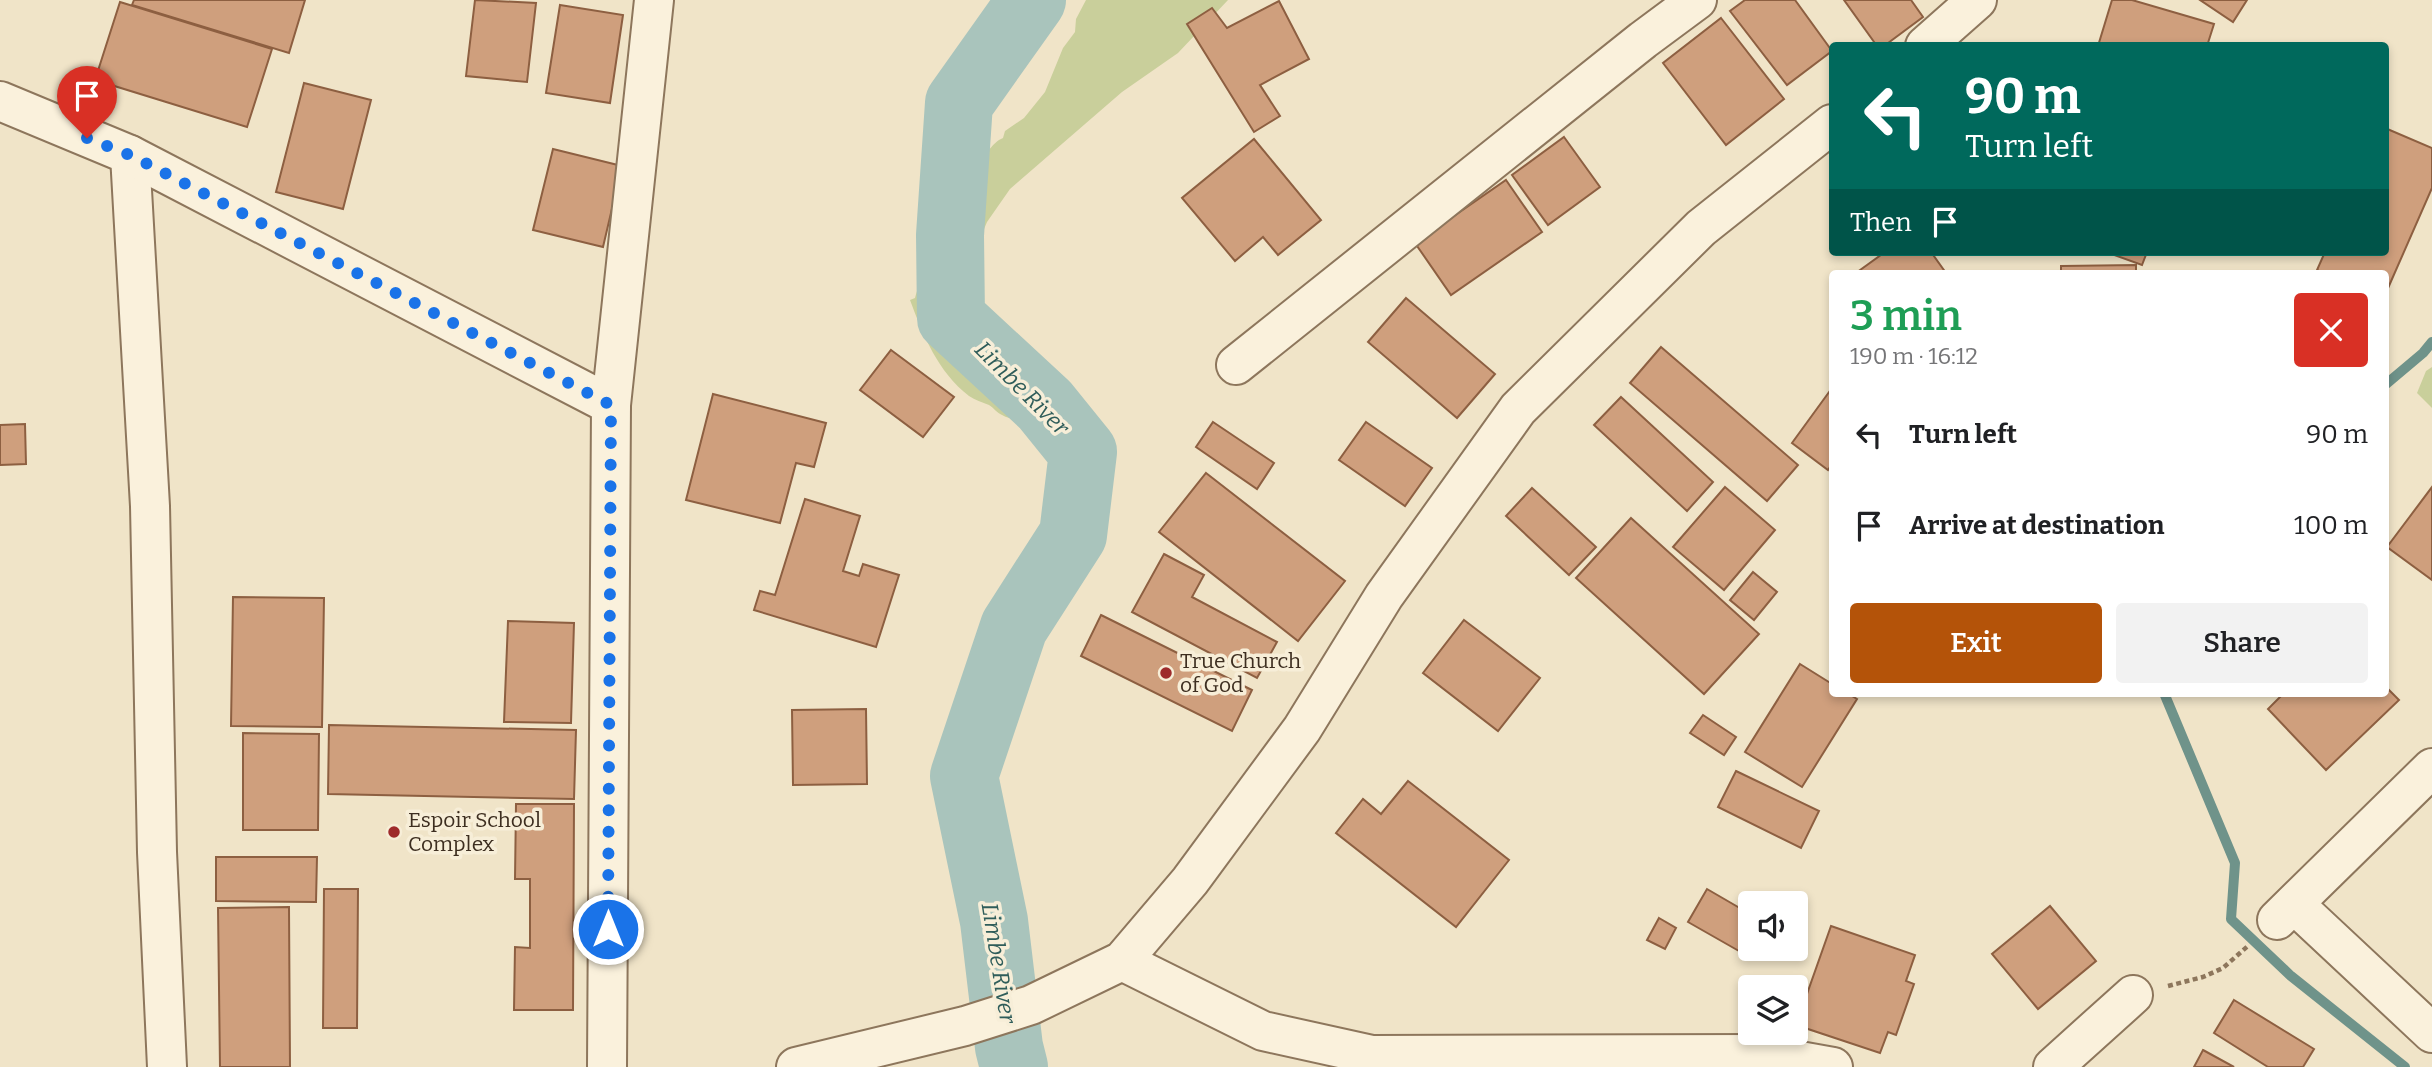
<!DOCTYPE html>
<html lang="en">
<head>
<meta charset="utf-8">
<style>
	body { margin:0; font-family:Bitter,serif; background:#f2f2f2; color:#202124; height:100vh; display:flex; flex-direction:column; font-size:26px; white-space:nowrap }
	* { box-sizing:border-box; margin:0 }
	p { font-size:23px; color:#757577 }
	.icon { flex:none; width:38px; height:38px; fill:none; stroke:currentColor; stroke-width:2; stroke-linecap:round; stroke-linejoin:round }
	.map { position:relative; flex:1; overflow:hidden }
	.side { position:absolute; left:1829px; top:270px; width:560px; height:427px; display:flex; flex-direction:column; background:#fff; border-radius:7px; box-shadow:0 4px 10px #0003 }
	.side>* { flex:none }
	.banner { position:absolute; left:1829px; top:42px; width:560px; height:214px; border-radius:7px; box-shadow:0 4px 10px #0003; background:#00695c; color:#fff; overflow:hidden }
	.buttons { position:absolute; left:1738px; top:891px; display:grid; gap:14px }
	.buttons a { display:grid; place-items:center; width:70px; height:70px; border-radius:7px; background:#fff; box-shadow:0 4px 10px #0003; font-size:35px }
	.pin { position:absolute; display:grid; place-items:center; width:60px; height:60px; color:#fff; margin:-72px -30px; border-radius:50% 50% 50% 0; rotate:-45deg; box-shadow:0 0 7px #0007 }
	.pin .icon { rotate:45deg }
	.me { position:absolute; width:77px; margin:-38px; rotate:0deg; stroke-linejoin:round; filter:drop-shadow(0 0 5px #0008) }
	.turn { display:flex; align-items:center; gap:24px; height:147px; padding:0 21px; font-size:32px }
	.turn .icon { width:91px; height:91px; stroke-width:2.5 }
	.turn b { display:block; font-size:49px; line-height:60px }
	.then { display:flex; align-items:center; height:66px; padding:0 21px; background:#0003; gap:14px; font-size:26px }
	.round { display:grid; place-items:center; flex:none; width:74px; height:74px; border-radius:7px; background:#f2f2f2 }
	.headline { display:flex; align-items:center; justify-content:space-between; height:119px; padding:0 21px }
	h1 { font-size:42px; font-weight:600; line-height:52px; color:#1e9e55 }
	.cta { display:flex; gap:14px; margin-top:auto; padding:14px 21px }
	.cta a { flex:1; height:80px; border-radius:7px; background:#b45309; color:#fff; font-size:28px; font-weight:600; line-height:80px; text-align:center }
	.cta a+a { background:#f2f2f2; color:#202124 }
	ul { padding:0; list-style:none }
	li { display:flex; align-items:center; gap:21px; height:91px; padding:0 21px }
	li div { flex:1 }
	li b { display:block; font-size:26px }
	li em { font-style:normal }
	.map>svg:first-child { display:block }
	.green { fill:#c9cf9b }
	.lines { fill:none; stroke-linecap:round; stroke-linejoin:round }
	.stream { stroke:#6f938a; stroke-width:10 }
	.river { stroke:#a9c4bc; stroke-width:68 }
	.building { fill:#cf9f7d; stroke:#8d5f41; stroke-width:2 }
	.minor-casing { stroke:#8d765c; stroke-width:42 }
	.path { stroke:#8d765c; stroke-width:4.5; stroke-dasharray:5 3.5; stroke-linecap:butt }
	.minor { stroke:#faf1dc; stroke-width:38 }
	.route { stroke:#1a73e8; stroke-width:12; stroke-dasharray:0 21.6 }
	.poi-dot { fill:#9e2a2b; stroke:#f7eed8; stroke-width:2.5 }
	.labels { text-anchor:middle; stroke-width:7; stroke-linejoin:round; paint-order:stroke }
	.poi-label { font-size:21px; fill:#3d2e20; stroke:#f7eed8; text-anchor:start }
	.water-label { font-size:23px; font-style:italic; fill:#2f5d5a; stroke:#f7eed8 }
</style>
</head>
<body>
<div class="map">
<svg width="2432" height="1067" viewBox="0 0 2432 1067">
	<rect width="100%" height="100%" fill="#f0e4c8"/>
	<g class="green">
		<path d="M 1086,0 L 1228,0 L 1178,53 L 1122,92 L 1010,189 L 987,222 L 981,236 L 984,259 L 981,284 L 984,307 L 994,333 L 1002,337 L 1006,348 C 1017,353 1033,359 1038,371 L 1045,374 L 1053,395 L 1045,405 L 1042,412 L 1037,414 L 1034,421 C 1024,420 1010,420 1002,415 C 997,413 994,408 989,405 C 982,402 975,400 969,396 C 938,372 923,335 910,300 L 915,298 C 917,289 922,280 922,271 C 924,256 918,237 922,223 C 925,209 950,180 962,172 C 965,170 969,170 972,168 C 983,160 992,142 1003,138 L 1005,131 L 1024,118 L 1045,92 L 1063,48 L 1075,32 L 1076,19 Z"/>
		<polygon points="2432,367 2432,408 2417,393 2426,371"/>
	</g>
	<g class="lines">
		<g class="stream">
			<polyline points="2385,385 2423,353 2432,342"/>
			<polyline points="2164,693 2235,863 2231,919 2291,976 2405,1067"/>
		</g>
		<polyline class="river" points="1014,1067 1009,1047 994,921 964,776 1014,627 1073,535 1083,452 1045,405 951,318 950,235 959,103 1032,0"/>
	</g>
	<g class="building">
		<polygon points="134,0 305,0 289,53 132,5"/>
		<polygon points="475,0 536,3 527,82 466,76"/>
		<polygon points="1745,0 1795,0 1832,51 1787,85 1730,11"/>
		<polygon points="1844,0 1911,0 1923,17 1884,46 1877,46"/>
		<polygon points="2112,0 2132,0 2214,24 2207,46 2098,46"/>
		<polygon points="2200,0 2247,0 2233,22"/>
		<polygon points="1279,1 1309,59 1260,85 1280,116 1254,132 1187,24 1212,8 1227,28"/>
		<polygon points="120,2 272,49 247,127 95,80"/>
		<polygon points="560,5 623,15 610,103 546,93"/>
		<polygon points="1721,18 1784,99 1726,145 1663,63"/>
		<polygon points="304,83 371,100 343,209 276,192"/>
		<polygon points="2385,128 2432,148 2432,188 2385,295 2385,273 2323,273 2317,270 2325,252 2385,252"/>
		<polygon points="1564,137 1600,187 1548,225 1512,175"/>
		<polygon points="1254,139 1321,220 1278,255 1263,237 1235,261 1182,198"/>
		<polygon points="553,149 622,166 603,247 533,230"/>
		<polygon points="1506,180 1542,232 1451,295 1415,243"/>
		<polygon points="1885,252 1931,252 1946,273 1856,273"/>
		<polygon points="2106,252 2147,252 2142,265"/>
		<polygon points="2136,265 2136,273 2061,273 2061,266"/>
		<polygon points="1406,298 1495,374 1457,418 1368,342"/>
		<polygon points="1661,347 1798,465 1767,501 1630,383"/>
		<polygon points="891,350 954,397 923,437 860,390"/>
		<polygon points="1832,388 1832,464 1828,470 1792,443"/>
		<polygon points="713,394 826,423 814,467 796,463 780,523 686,500"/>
		<polygon points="1621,397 1713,482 1687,511 1594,425"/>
		<polygon points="1213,422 1274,463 1257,489 1196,447"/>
		<polygon points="1366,422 1432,468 1405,506 1339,460"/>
		<polygon points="25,424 26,464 0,465 0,425"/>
		<polygon points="1206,473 1345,581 1298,641 1159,532"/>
		<polygon points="1725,487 1775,530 1724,590 1673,547"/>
		<polygon points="2432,487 2432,580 2387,547"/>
		<polygon points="1532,488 1596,547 1569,575 1506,516"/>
		<polygon points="805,499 860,516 843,571 859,576 863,564 899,575 876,647 754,610 760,591 775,595"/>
		<polygon points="1631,518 1759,634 1704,694 1576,578"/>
		<polygon points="1164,554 1204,575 1192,597 1277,642 1257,678 1132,612"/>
		<polygon points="1753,572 1777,592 1754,620 1730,600"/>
		<polygon points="233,597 324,598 322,727 231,726"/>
		<polygon points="1101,615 1252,690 1232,731 1081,656"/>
		<polygon points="1464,620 1540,678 1498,731 1423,673"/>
		<polygon points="508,621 574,623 571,723 504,722"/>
		<polygon points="1800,664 1832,684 1832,693 1847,693 1857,699 1802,787 1745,752"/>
		<polygon points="2385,686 2399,700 2326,770 2268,709 2284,693 2385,693"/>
		<polygon points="866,709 867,784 793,785 792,710"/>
		<polygon points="1703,715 1736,737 1724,755 1690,733"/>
		<polygon points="329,725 576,730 574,799 328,794"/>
		<polygon points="243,733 319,734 318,830 243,830"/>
		<polygon points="1736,771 1819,811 1801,848 1718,807"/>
		<polygon points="1408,781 1509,860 1456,927 1336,833 1363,799 1381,814"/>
		<polygon points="516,804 574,804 573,1010 514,1010 515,947 530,948 530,879 515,879"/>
		<polygon points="216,857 317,857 316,902 216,901"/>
		<polygon points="324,889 358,889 357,1028 323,1028"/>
		<polygon points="1707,889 1750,914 1750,948 1759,948 1753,959 1688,922"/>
		<polygon points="2050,906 2096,961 2038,1009 1992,954"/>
		<polygon points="289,907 290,1067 220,1067 218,908"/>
		<polygon points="1659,918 1676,928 1665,949 1647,940"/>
		<polygon points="1831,926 1915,955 1906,981 1914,984 1896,1035 1888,1032 1880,1053 1796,1025"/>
		<polygon points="2234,1000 2314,1049 2303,1067 2268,1067 2214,1033"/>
		<polygon points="2203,1050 2234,1067 2194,1067"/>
	</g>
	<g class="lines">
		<defs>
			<g id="minor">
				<polyline points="1925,46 1977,0"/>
				<polyline points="0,101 130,155 150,506 157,852 167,1067"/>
				<polyline points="130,155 611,405"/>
				<polyline points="1236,365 1643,40 1697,0"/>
				<polyline points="2294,904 2432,1033"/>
				<polyline points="2277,920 2432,768"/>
				<polyline points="1122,961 1263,1031 1372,1055 1761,1054 1833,1067"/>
				<polyline points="607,1067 611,405 654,0"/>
				<polyline points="796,1067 965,1026 1031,1005 1122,961 1190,881 1302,729 1384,596 1518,409 1701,228 1832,124"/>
				<polyline points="2053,1067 2133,995"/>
			</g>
		</defs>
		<use href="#minor" class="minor-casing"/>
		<polyline class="path" points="2168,986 2203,977 2223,968 2249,945"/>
		<use href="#minor" class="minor"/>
	</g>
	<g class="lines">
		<polyline class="route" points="87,138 130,155 611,405 608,929"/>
	</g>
	<g class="poi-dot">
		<circle cx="1166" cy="673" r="7"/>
		<circle cx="394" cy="832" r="7"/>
	</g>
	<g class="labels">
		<g class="poi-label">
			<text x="1180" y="668">True Church<tspan x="1180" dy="24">of God</tspan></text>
			<text x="408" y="827">Espoir School<tspan x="408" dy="24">Complex</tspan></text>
		</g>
		<g class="water-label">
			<text transform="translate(1022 388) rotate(45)" y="8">Limbe River</text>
			<text transform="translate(999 963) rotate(81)" y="8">Limbe River</text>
		</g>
	</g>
</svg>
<div class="buttons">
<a><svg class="icon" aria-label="sound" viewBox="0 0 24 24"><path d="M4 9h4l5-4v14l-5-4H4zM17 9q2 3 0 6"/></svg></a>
<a><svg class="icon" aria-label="layers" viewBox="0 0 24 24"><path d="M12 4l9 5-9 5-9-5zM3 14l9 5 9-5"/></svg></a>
</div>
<div class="pin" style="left:87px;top:138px;background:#d93025"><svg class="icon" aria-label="arrive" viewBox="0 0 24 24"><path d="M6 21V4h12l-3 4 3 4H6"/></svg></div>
<svg class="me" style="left:608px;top:929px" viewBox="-20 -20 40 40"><circle r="17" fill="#1a73e8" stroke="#fff" stroke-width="3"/><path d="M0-11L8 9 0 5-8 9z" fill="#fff"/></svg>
<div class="banner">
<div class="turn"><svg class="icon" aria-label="left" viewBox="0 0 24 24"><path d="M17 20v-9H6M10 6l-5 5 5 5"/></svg><div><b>90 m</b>Turn left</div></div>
<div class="then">Then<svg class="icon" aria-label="arrive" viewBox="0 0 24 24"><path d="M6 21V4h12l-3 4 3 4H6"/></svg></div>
</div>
<section class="side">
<div class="headline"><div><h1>3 min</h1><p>190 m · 16:12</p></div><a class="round" style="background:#d93025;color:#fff"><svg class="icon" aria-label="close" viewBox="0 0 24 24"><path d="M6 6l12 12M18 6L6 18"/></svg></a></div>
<ul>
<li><svg class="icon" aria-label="left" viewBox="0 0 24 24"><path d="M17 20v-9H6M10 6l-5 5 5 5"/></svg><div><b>Turn left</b></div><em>90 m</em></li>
<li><svg class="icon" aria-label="arrive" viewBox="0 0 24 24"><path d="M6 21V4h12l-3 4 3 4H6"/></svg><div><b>Arrive at destination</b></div><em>100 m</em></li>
</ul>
<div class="cta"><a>Exit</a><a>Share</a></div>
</section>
</div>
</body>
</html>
